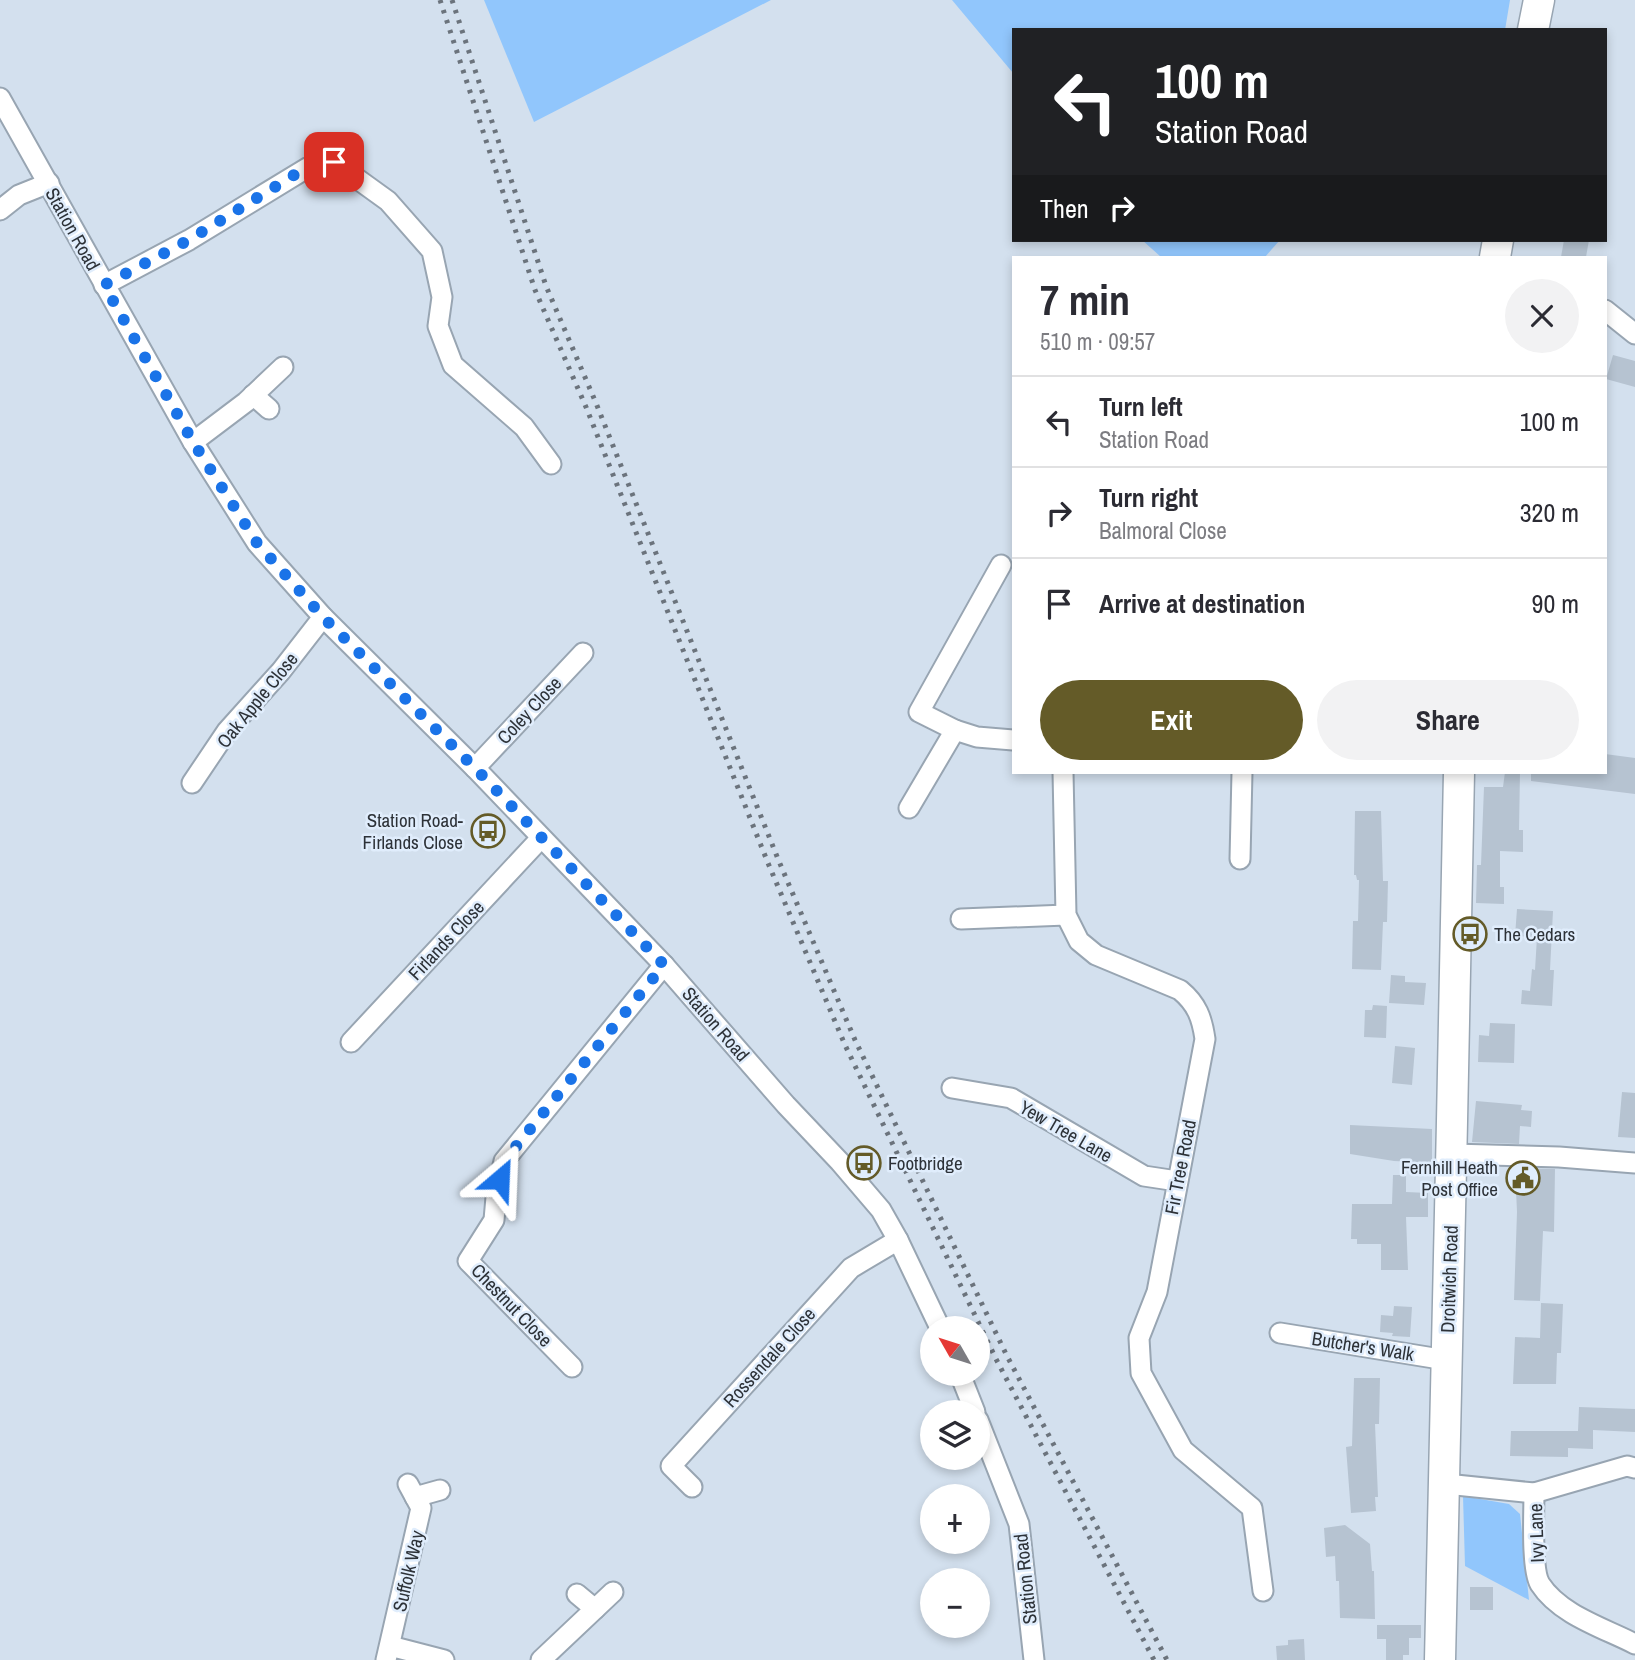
<!DOCTYPE html>
<html lang="en">
<head>
<meta charset="utf-8">
<style>
	body { margin:0; font-family:"Archivo Narrow",sans-serif; background:#f2f2f3; color:#2b2b33; height:100vh; display:flex; flex-direction:column; font-size:26px; white-space:nowrap }
	* { box-sizing:border-box; margin:0 }
	p { font-size:23px; color:#7c7c81 }
	.icon { flex:none; width:38px; height:38px; fill:none; stroke:currentColor; stroke-width:2; stroke-linecap:round; stroke-linejoin:round }
	.map { position:relative; flex:1; overflow:hidden }
	.side { position:absolute; left:1012px; top:256px; width:595px; height:518px; display:flex; flex-direction:column; background:#fff; border-radius:0px; box-shadow:0 4px 10px #0003 }
	.side>* { flex:none }
	.top-card { position:absolute; left:1012px; top:28px; width:595px; height:214px; border-radius:0px; box-shadow:0 4px 10px #0003; background:#202124; color:#fff; overflow:hidden }
	.needle { width:46px; rotate:309deg }
	.buttons { position:absolute; left:920px; top:1316px; display:grid; gap:14px }
	.buttons a { display:grid; place-items:center; width:70px; height:70px; border-radius:50%; background:#fff; box-shadow:0 4px 10px #0003; font-size:35px }
	.pin { position:absolute; display:grid; place-items:center; width:60px; height:60px; color:#fff; margin:-30px; border-radius:14px; box-shadow:0 4px 10px #0006 }
	.me { position:absolute; width:77px; margin:-38px; rotate:26deg; stroke-linejoin:round; filter:drop-shadow(0 0 5px #0008) }
	.turn { display:flex; align-items:center; gap:24px; height:147px; padding:0 28px; font-size:32px }
	.turn .icon { width:91px; height:91px; stroke-width:2.5 }
	.turn b { display:block; font-size:49px; line-height:60px }
	.then { display:flex; align-items:center; height:66px; padding:0 28px; background:#0003; gap:14px; font-size:26px }
	.round { display:grid; place-items:center; flex:none; width:74px; height:74px; border-radius:37px; background:#f2f2f3 }
	.overview { display:flex; align-items:center; justify-content:space-between; height:119px; padding:0 28px }
	h1 { font-size:42px; font-weight:700; line-height:52px }
	.primary-button { display:flex; gap:14px; margin-top:auto; padding:14px 28px }
	.primary-button a { flex:1; height:80px; border-radius:42px; background:#645b28; color:#fff; font-size:28px; font-weight:700; line-height:80px; text-align:center }
	.primary-button a+a { background:#f2f2f3; color:#2b2b33 }
	ul { padding:0; list-style:none }
	li { display:flex; align-items:center; gap:21px; height:91px; padding:0 28px; border-top:2px solid #e1e1e2 }
	li div { flex:1 }
	li b { display:block; font-size:26px }
	li em { font-style:normal }
	.map>svg:first-child { display:block }
	.green { fill:#91c6fc }
	.building { fill:#b6c3d1 }
	.lines { fill:none; stroke-linecap:round; stroke-linejoin:round }
	.street-casing { stroke:#98a5b2; stroke-width:23 }
	.primary-casing { stroke:#98a5b2; stroke-width:33 }
	.street { stroke:#fff; stroke-width:19 }
	.primary { stroke:#fff; stroke-width:30 }
	.rail { stroke:#6b737c; stroke-width:5; stroke-dasharray:3.5 7; stroke-linecap:butt }
	.route { stroke:#1a73e8; stroke-width:12; stroke-dasharray:0 21.6 }
	.labels { text-anchor:middle; stroke-width:5; stroke-linejoin:round; paint-order:stroke }
	.street-label { font-size:19px; fill:#2d3238; stroke:#e0edfc }
	.poi-label { font-size:19px; fill:#2d3238; stroke:#e0edfc; text-anchor:end }
</style>
</head>
<body>
<div class="map">
<svg width="1635" height="1660" viewBox="0 0 1635 1660">
	<rect width="100%" height="100%" fill="#d3e0ee"/>
	<g class="green">
		<polygon points="484,0 771,0 534,122"/>
		<polygon points="952,0 1510,0 1505,30 1013,30 1013,73"/>
		<polygon points="1142,240 1280,240 1265,257 1161,257"/>
		<polygon points="1463,1496 1509,1504 1520,1514 1529,1600 1465,1566"/>
	</g>
	<g class="building">
		<polygon points="1564,240 1589,240 1586,257 1561,257"/>
		<polygon points="1613,355 1635,361 1635,387 1606,379"/>
		<polygon points="1605,754 1635,758 1635,794 1531,781 1531,772 1605,772"/>
		<polygon points="1505,772 1520,772 1519,830 1523,830 1523,852 1500,851 1500,887 1504,887 1504,904 1476,903 1477,865 1481,865 1484,787 1503,787"/>
		<polygon points="1355,811 1381,811 1383,881 1388,881 1387,922 1383,922 1381,970 1352,969 1353,921 1358,921 1359,880 1357,880 1356,875 1354,875"/>
		<polygon points="1517,909 1553,911 1550,970 1554,970 1552,1006 1521,1004 1522,990 1530,991 1532,969 1535,970 1537,937 1515,936"/>
		<polygon points="1391,975 1405,976 1405,982 1426,983 1424,1005 1389,1003"/>
		<polygon points="1373,1005 1387,1006 1386,1038 1364,1037 1365,1010 1372,1010"/>
		<polygon points="1490,1023 1515,1024 1514,1063 1478,1062 1479,1035 1489,1036"/>
		<polygon points="1395,1046 1415,1048 1412,1085 1392,1083"/>
		<polygon points="1622,1092 1635,1093 1635,1138 1618,1137"/>
		<polygon points="1476,1101 1522,1105 1521,1110 1532,1111 1531,1127 1520,1126 1519,1144 1472,1142"/>
		<polygon points="1350,1125 1432,1129 1432,1163 1394,1161 1350,1154"/>
		<polygon points="1515,1168 1555,1169 1554,1232 1543,1231 1540,1301 1514,1300 1517,1212"/>
		<polygon points="1393,1175 1406,1175 1406,1192 1428,1193 1428,1217 1406,1217 1408,1270 1381,1270 1381,1244 1357,1244 1357,1239 1351,1239 1352,1204 1392,1204"/>
		<polygon points="1541,1303 1563,1304 1561,1353 1557,1353 1556,1384 1513,1384 1515,1337 1540,1338"/>
		<polygon points="1394,1306 1412,1307 1410,1337 1392,1336 1393,1333 1380,1332 1381,1315 1393,1316"/>
		<polygon points="1354,1378 1380,1378 1379,1424 1375,1424 1378,1497 1375,1497 1376,1511 1351,1513 1346,1447 1352,1446"/>
		<polygon points="1579,1407 1635,1409 1635,1432 1593,1430 1593,1449 1568,1448 1568,1457 1510,1456 1511,1431 1578,1431"/>
		<polygon points="1345,1525 1370,1544 1372,1571 1374,1571 1375,1619 1340,1618 1339,1581 1336,1581 1335,1556 1326,1557 1324,1528"/>
		<rect x="1470" y="1587" width="23" height="23"/>
		<polygon points="1377,1625 1421,1625 1421,1638 1409,1638 1409,1655 1403,1655 1403,1660 1386,1660 1386,1639 1377,1639"/>
		<polygon points="1304,1639 1305,1660 1277,1660 1276,1646 1288,1645 1288,1640"/>
	</g>
	<g class="lines">
		<defs>
			<g id="street">
				<polyline points="0,98 193,442 257,543 323,617 475,768 664,965 786,1105 840,1162 881,1210 898,1240 940,1328"/>
				<polyline points="0,210 19,195 49,183"/>
				<polyline points="104,285 189,240 307,168 334,162 388,201 432,251 442,297 438,326 453,365 524,427 551,464"/>
				<polyline points="1605,310 1635,334"/>
				<polyline points="253,395 269,409"/>
				<polyline points="193,442 246,402 283,367"/>
				<polyline points="955,730 977,737 1013,740"/>
				<polyline points="475,768 583,653"/>
				<path d="M 1063,772 L 1066,915 L 1079,941 L 1096,955 L 1180,990 C 1197,1004 1202,1018 1205,1039 L 1157,1292 L 1139,1338 L 1141,1373 L 1183,1450 L 1252,1508 L 1263,1591"/>
				<polyline points="192,783 227,731 281,671 323,617"/>
				<polyline points="909,808 955,730 919,712 1001,565"/>
				<polyline points="1240,859 1242,772"/>
				<polyline points="961,919 1066,915"/>
				<polyline points="351,1042 541,838"/>
				<polyline points="952,1088 1011,1098 1144,1176 1177,1181"/>
				<polyline points="1452,1154 1559,1157 1635,1163"/>
				<polyline points="1280,1333 1446,1360"/>
				<polyline points="572,1367 468,1261 494,1220 496,1197 504,1161 664,965"/>
				<polyline points="960,1374 975,1412"/>
				<polyline points="978,1420 1019,1524 1034,1660"/>
				<polyline points="1446,1484 1534,1493 1627,1466 1635,1468"/>
				<polyline points="692,1487 671,1466 851,1268 898,1240"/>
				<path d="M 1534,1493 C 1534,1512 1531,1569 1540,1584 C 1560,1615 1604,1628 1635,1644"/>
				<polyline points="415,1497 440,1490"/>
				<polyline points="577,1594 595,1609"/>
				<polyline points="390,1646 444,1660"/>
				<polyline points="386,1660 421,1508 408,1484"/>
				<polyline points="541,1660 613,1592"/>
			</g>
			<g id="primary">
				<polyline points="1533,30 1539,0"/>
				<polyline points="1495,257 1498,240"/>
				<path d="M 1440,1660 C 1449,1364 1452,1068 1459,772"/>
			</g>
		</defs>
		<use href="#street" class="street-casing"/>
		<use href="#primary" class="primary-casing"/>
		<use href="#street" class="street"/>
		<use href="#primary" class="primary"/>
		<g class="rail">
			<polyline points="440,0 535,290 586,407 768,863 845,1045 996,1359 1154,1660"/>
			<polyline points="452,0 546,286 596,403 778,859 855,1040 1006,1354 1167,1660"/>
		</g>
	</g>
	<g class="lines">
		<polyline class="route" points="334,162 307,167 189,240 104,285 193,442 257,543 323,617 475,768 664,965 504,1161 500,1179"/>
	</g>
	<defs>
		<symbol id="bus-ring" viewBox="-11 -11 22 22"><circle r="9.5" fill="#e0edfc" stroke="#645b28" stroke-width="1.5"/><path d="M-5-6H5V4H4V6H2V4H-2V6H-4V4H-5ZM-3.5-4V0h7V-4ZM-3.5 1.2v1.5H-2V1.2ZM2 1.2v1.5H3.5V1.2Z" fill="#645b28"/></symbol>
		<symbol id="civic-ring" viewBox="-11 -11 22 22"><circle r="9.5" fill="#e0edfc" stroke="#645b28" stroke-width="1.5"/><path d="M-.6-6.5H3V-4.5H.6V-3L4-1V1h2V6H-6V1h2V-1L-.6-3ZM-1.2 2.5V6h2.4V2.5Z" fill="#645b28"/></symbol>
	</defs>
	<g fill-rule="evenodd">
		<use href="#bus-ring" x="469" y="812" width="38" height="38"/>
		<use href="#bus-ring" x="1451" y="915" width="38" height="38"/>
		<use href="#bus-ring" x="845" y="1144" width="38" height="38"/>
		<use href="#civic-ring" x="1504" y="1159" width="38" height="38"/>
	</g>
	<g class="labels">
		<g class="street-label">
			<text transform="translate(73 229) rotate(61)" y="7">Station Road</text>
			<text transform="translate(257 700) rotate(-51)" y="7">Oak Apple Close</text>
			<text transform="translate(529 710) rotate(-47)" y="7">Coley Close</text>
			<text transform="translate(446 940) rotate(-47)" y="7">Firlands Close</text>
			<text transform="translate(716 1024) rotate(49)" y="7">Station Road</text>
			<text transform="translate(1066 1131) rotate(30)" y="7">Yew Tree Lane</text>
			<text transform="translate(1180 1167) rotate(-79)" y="7">Fir Tree Road</text>
			<text transform="translate(1449 1279) rotate(-88)" y="7">Droitwich Road</text>
			<text transform="translate(512 1305) rotate(46)" y="7">Chestnut Close</text>
			<text transform="translate(1363 1346) rotate(9)" y="7">Butcher's Walk</text>
			<text transform="translate(769 1357) rotate(-48)" y="7">Rossendale Close</text>
			<text transform="translate(1536 1533) rotate(-92)" y="7">Ivy Lane</text>
			<text transform="translate(408 1571) rotate(-77)" y="7">Suffolk Way</text>
			<text transform="translate(1025 1579) rotate(-96)" y="7">Station Road</text>
		</g>
		<g class="poi-label">
			<text x="463" y="827">Station Road-<tspan x="463" dy="22">Firlands Close</tspan></text>
			<text x="1494" y="941" text-anchor="start">The Cedars</text>
			<text x="888" y="1170" text-anchor="start">Footbridge</text>
			<text x="1498" y="1174">Fernhill Heath<tspan x="1498" dy="22">Post Office</tspan></text>
		</g>
	</g>
</svg>
<div class="buttons">
<a><svg class="needle" viewBox="-14 -14 28 28"><path d="M0-13l5 13h-10z" fill="#e53935"/><path d="M0 13l5-13h-10z" fill="#7c7c81"/></svg></a>
<a><svg class="icon" aria-label="layers" viewBox="0 0 24 24"><path d="M12 4l9 5-9 5-9-5zM3 14l9 5 9-5"/></svg></a>
<a>+</a>
<a>−</a>
</div>
<div class="pin" style="left:334px;top:162px;background:#d93025"><svg class="icon" aria-label="arrive" viewBox="0 0 24 24"><path d="M6 21V4h12l-3 4 3 4H6"/></svg></div>
<svg class="me" style="left:500px;top:1179px" viewBox="-20 -20 40 40"><path d="M0-17L14 15 0 8-14 15z" fill="#1a73e8" stroke="#fff" stroke-width="4"/></svg>
<div class="top-card">
<div class="turn"><svg class="icon" aria-label="left" viewBox="0 0 24 24"><path d="M17 20v-9H6M10 6l-5 5 5 5"/></svg><div><b>100 m</b>Station Road</div></div>
<div class="then">Then<svg class="icon" aria-label="right" viewBox="0 0 24 24"><path d="M7 20v-9h11M14 6l5 5-5 5"/></svg></div>
</div>
<section class="side">
<div class="overview"><div><h1>7 min</h1><p>510 m · 09:57</p></div><a class="round"><svg class="icon" aria-label="close" viewBox="0 0 24 24"><path d="M6 6l12 12M18 6L6 18"/></svg></a></div>
<ul>
<li><svg class="icon" aria-label="left" viewBox="0 0 24 24"><path d="M17 20v-9H6M10 6l-5 5 5 5"/></svg><div><b>Turn left</b><p>Station Road</p></div><em>100 m</em></li>
<li><svg class="icon" aria-label="right" viewBox="0 0 24 24"><path d="M7 20v-9h11M14 6l5 5-5 5"/></svg><div><b>Turn right</b><p>Balmoral Close</p></div><em>320 m</em></li>
<li><svg class="icon" aria-label="arrive" viewBox="0 0 24 24"><path d="M6 21V4h12l-3 4 3 4H6"/></svg><div><b>Arrive at destination</b></div><em>90 m</em></li>
</ul>
<div class="primary-button"><a>Exit</a><a>Share</a></div>
</section>
</div>
</body>
</html>
